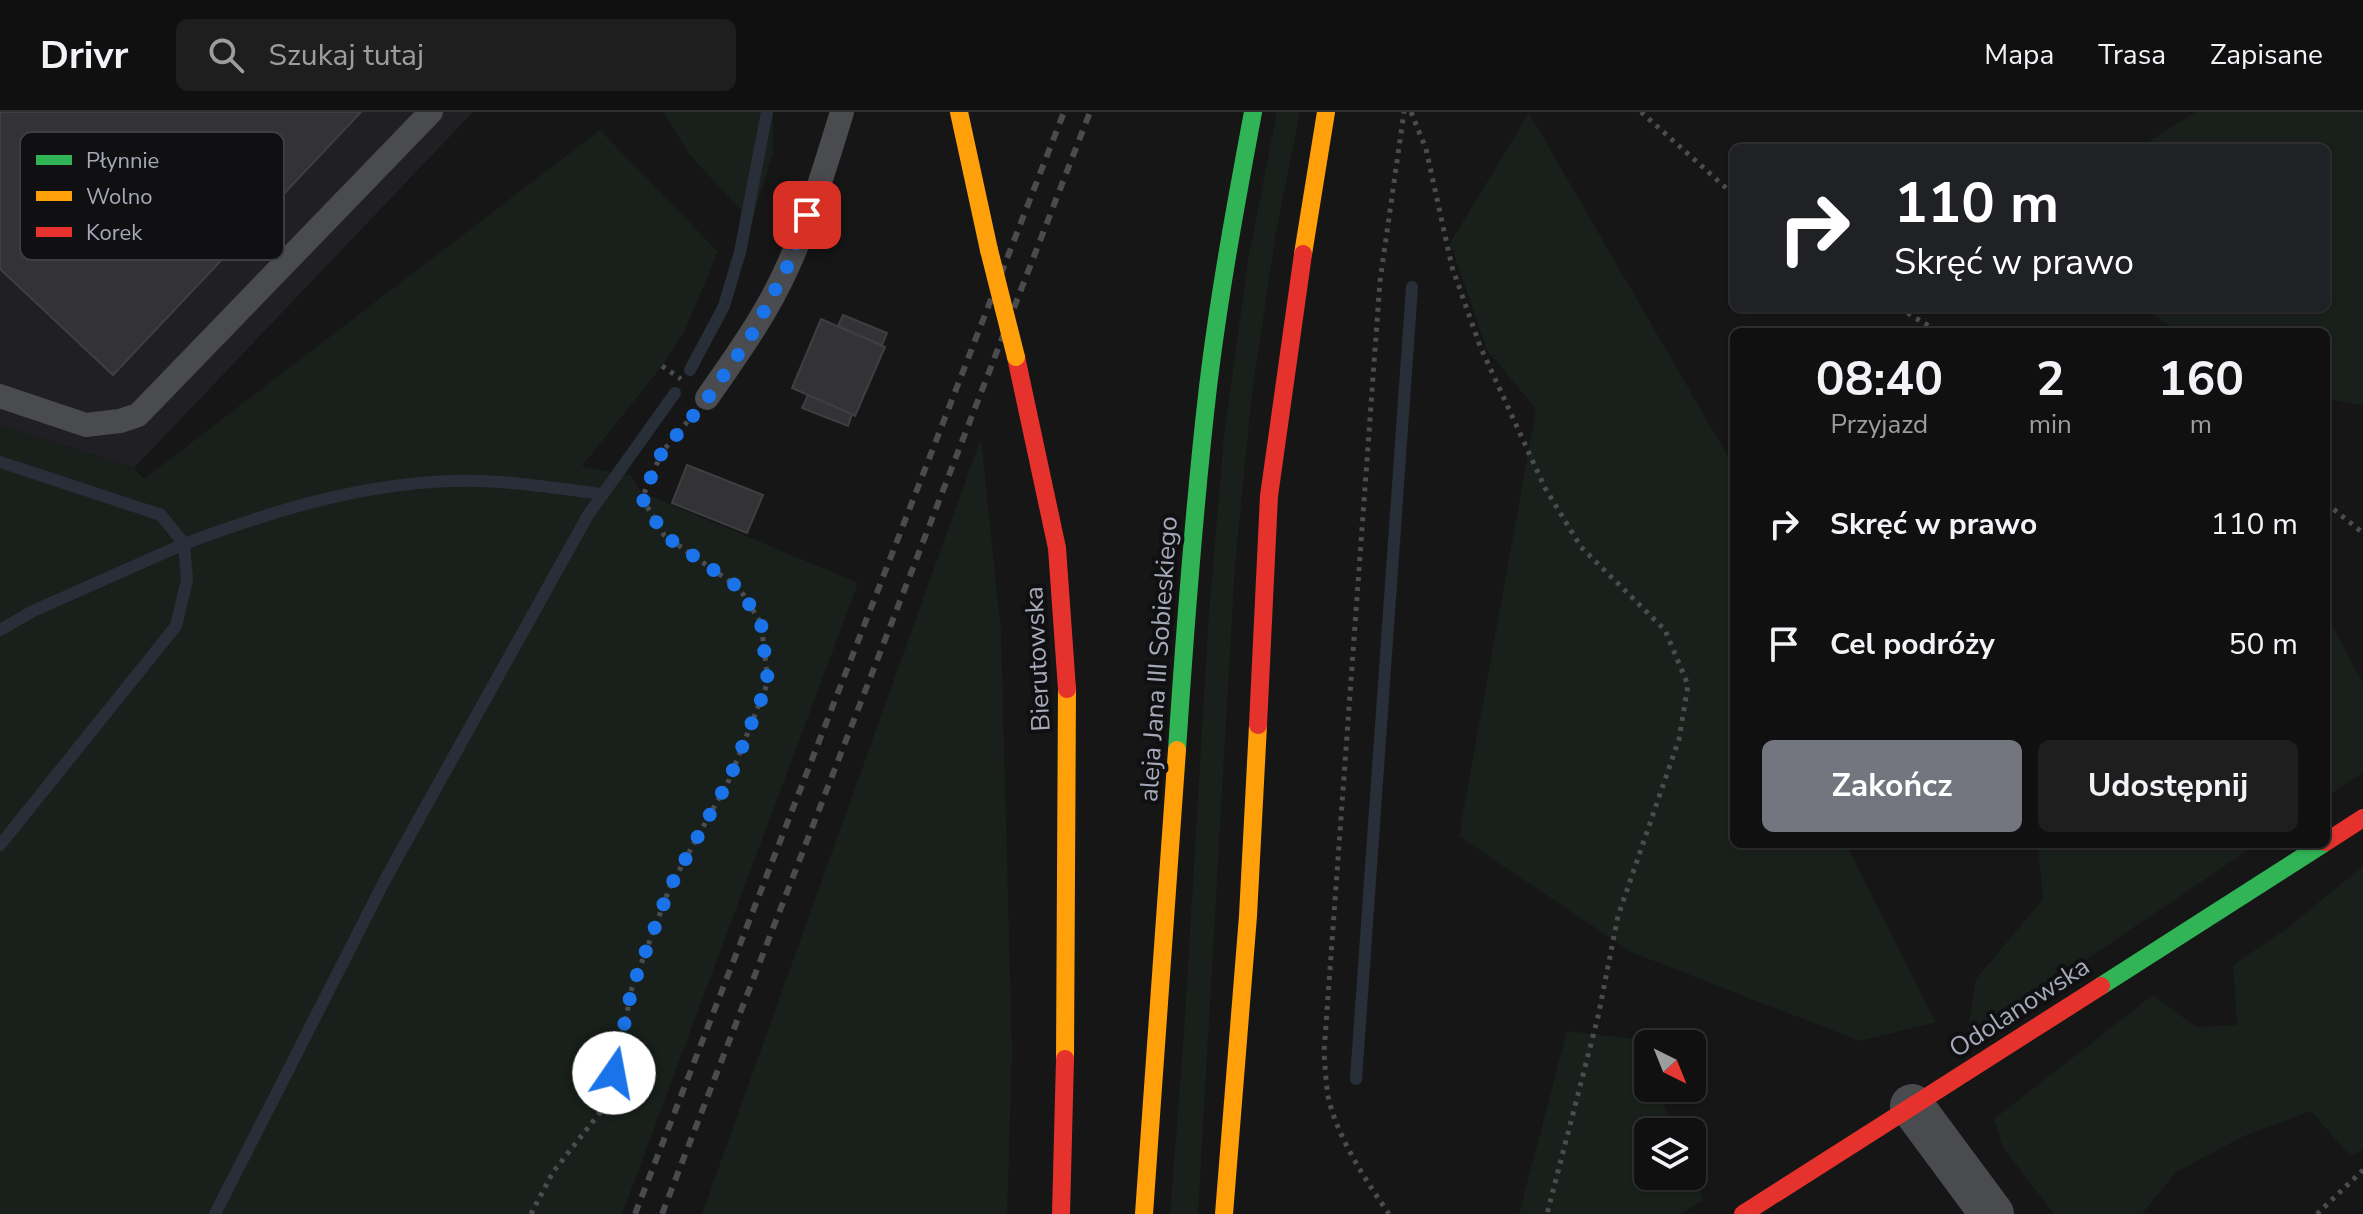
<!DOCTYPE html>
<html lang="pl">
<head>
<meta charset="utf-8">
<style>
	body { margin:0; font-family:"Nunito Sans",sans-serif; background:#1e1e1e; color:#f1f3f6; height:100vh; display:flex; flex-direction:column; font-size:30px; white-space:nowrap }
	* { box-sizing:border-box; margin:0 }
	p { font-size:26px; color:#9c9d9f }
	.icon { flex:none; width:44px; height:44px; fill:none; stroke:currentColor; stroke-width:2; stroke-linecap:round; stroke-linejoin:round }
	.map { position:relative; flex:1; overflow:hidden }
	.panel { position:absolute; left:1730px; top:216px; width:600px; height:520px; display:flex; flex-direction:column; background:#101010; border-radius:12px; box-shadow:0 2px 6px #0004,0 0 0 2px #303030 }
	.panel>* { flex:none }
	.banner { position:absolute; left:1730px; top:32px; width:600px; height:168px; border-radius:12px; box-shadow:0 2px 6px #0004,0 0 0 2px #303030; background:#202124; color:#fff; overflow:hidden }
	.needle { width:52px; rotate:137deg }
	.controls { position:absolute; left:1634px; top:918px; display:grid; gap:16px }
	.controls a { display:grid; place-items:center; width:72px; height:72px; border-radius:12px; background:#101010; box-shadow:0 2px 6px #0004,0 0 0 2px #303030; font-size:40px }
	.pin { position:absolute; display:grid; place-items:center; width:68px; height:68px; color:#fff; margin:-34px; border-radius:16px; box-shadow:0 4px 12px #0006 }
	.me { position:absolute; width:88px; margin:-44px; rotate:12deg; stroke-linejoin:round; filter:drop-shadow(0 0 6px #0008) }
	.turn { display:flex; align-items:center; gap:28px; height:168px; padding:0 32px; font-size:36px }
	.turn .icon { width:104px; height:104px; stroke-width:2.5 }
	.turn b { display:block; font-size:56px; line-height:68px }
	.eta { display:flex; justify-content:space-evenly; align-items:center; height:136px; text-align:center }
	.eta b { font-size:48px; font-weight:700; line-height:56px }
	.primary-button { display:flex; gap:16px; margin-top:auto; padding:16px 32px }
	.primary-button a { flex:1; height:92px; border-radius:12px; background:#73767f; color:#fff; font-size:32px; font-weight:700; line-height:92px; text-align:center }
	.primary-button a+a { background:#1e1e1e; color:#f1f3f6 }
	ul { padding:0; list-style:none }
	li { display:flex; align-items:center; gap:24px; height:120px; padding:0 32px }
	li div { flex:1 }
	li b { display:block; font-size:30px }
	li em { font-style:normal }
	header { display:flex; align-items:center; gap:48px; box-sizing:border-box; height:112px; padding:0 40px; background:#101010; border-bottom:2px solid #303030 }
	header strong { font-size:38px }
	nav { display:flex; gap:44px; margin-inline-start:auto; font-size:28px }
	.search { width:560px; height:72px; background:#1e1e1e; display:flex; align-items:center; gap:20px; box-sizing:border-box; padding:0 28px; border-radius:12px; color:#9c9d9f; font-size:30px }
	.map>svg:first-child { display:block }
	.built { fill:#201f23 }
	.green { fill:#19201b }
	.lines { fill:none; stroke-linecap:round; stroke-linejoin:round }
	.stream { stroke:#282f39; stroke-width:12 }
	.building { fill:#333336; stroke:#3e3f42; stroke-width:2 }
	.path { stroke:#4b4c50; stroke-width:5; stroke-dasharray:4 6; stroke-linecap:butt }
	.lane { stroke:#494b4f; stroke-width:24 }
	.street { stroke:#494b4f; stroke-width:44 }
	.fast { stroke:#30b455; stroke-width:18 }
	.slow { stroke:#ff9f0a; stroke-width:18 }
	.jam { stroke:#e5322d; stroke-width:18 }
	.rail { stroke:#494b4e; stroke-width:6; stroke-dasharray:10 8; stroke-linecap:butt }
	.slow-bridge { stroke:#ff9f0a; stroke-width:18 }
	.route { stroke:#1a73e8; stroke-width:14; stroke-dasharray:0 25.2 }
	.labels { text-anchor:middle; stroke-width:8; stroke-linejoin:round; paint-order:stroke }
	.street-label { font-size:26px; fill:#a5a9b8; stroke:#101012 }
	.key { fill:#101012; stroke:#3d3e44; stroke-width:2 }
	.key-label { font-size:22px; fill:#a5a9b8 }
</style>
</head>
<body>
<header>
<strong>Drivr</strong>
<div class="search"><svg class="icon" aria-label="search" viewBox="0 0 24 24"><circle cx="10" cy="10" r="6"/><path d="M15 15l6 6"/></svg>Szukaj tutaj</div>
<nav><a>Mapa</a><a>Trasa</a><a>Zapisane</a></nav>
</header>
<div class="map">
<svg width="2363" height="1102" viewBox="0 0 2363 1102">
	<rect width="100%" height="100%" fill="#161616"/>
	<polygon class="built" points="0,0 473,0 134,356 0,313"/>
	<g class="green">
		<polygon points="664,0 773,0 773,40 752,110 688,41"/>
		<polygon points="1277,0 1300,0 1276,120 1252,281 1235,452 1198,1102 1170,1102 1184,921 1209,501 1224,324 1249,142"/>
		<polygon points="2196,0 2363,0 2363,293 2326,287 2326,220 2179,220 2144,196 2326,196 2326,36 2138,36"/>
		<polygon points="1529,1 1734,355 1734,732 1849,732 1849,739 1936,910 1860,929 1631,840 1459,724 1536,297 1487,238 1450,131"/>
		<polygon points="600,18 718,140 684,220 662,254 582,354 631,364 641,380 858,471 622,1102 0,1102 0,313 134,356 144,367"/>
		<polygon points="981,326 1001,520 1012,939 1007,1102 702,1102"/>
		<polygon points="2326,501 2363,572 2363,660 2326,685"/>
		<polygon points="2038,732 2257,732 1966,929 1976,867 2043,787"/>
		<polygon points="2363,754 2363,1037 2350,1044 2311,999 2244,1024 2176,1060 2142,1102 2054,1102 2003,1035 1994,1007 2153,883 2196,915 2237,913 2233,853 2285,818"/>
		<polygon points="1567,919 1635,927 1648,957 1648,976 1656,976 1675,1020 1648,1020 1648,1064 1692,1064 1692,1061 1703,1088 1681,1102 1519,1102"/>
	</g>
	<g class="lines">
		<g class="stream">
			<polyline points="690,258 724,194 740,140 767,0"/>
			<polyline points="0,350 161,403 184,432 33,499 0,518"/>
			<path d="M 0,733 L 176,514 L 187,468 L 184,432 C 269,400 359,372 451,369 C 501,367 553,376 603,382"/>
			<polyline points="1356,967 1412,175"/>
			<polyline points="215,1102 386,766 588,403 675,281"/>
		</g>
	</g>
	<g class="building">
		<polygon points="0,0 361,0 113,263 0,157"/>
		<polygon points="843,203 887,221 882,233 838,214"/>
		<polygon points="821,207 885,235 855,304 792,276"/>
		<polygon points="808,283 852,302 848,314 802,296"/>
		<polygon points="687,353 763,383 747,421 672,391"/>
	</g>
	<g class="lines">
		<g class="path">
			<polyline points="1411,0 1426,37 1452,155 1480,234 1545,376 1581,435 1665,518 1688,573 1679,627 1618,804 1598,905 1547,1102"/>
			<polyline points="1641,0 1734,83"/>
			<polyline points="1899,196 1939,220"/>
			<polyline points="662,254 681,267"/>
			<polyline points="2326,391 2363,421"/>
			<polyline points="531,1102 553,1060 609,989 632,876 670,775 729,668 768,570 761,511 739,476 664,423 642,386 662,340 688,309"/>
			<path d="M 1389,1102 C 1366,1069 1336,1023 1328,984 C 1326,970 1325,955 1324,940 L 1380,169 L 1404,0"/>
			<polyline points="2317,1102 2363,1058"/>
		</g>
		<g class="lane">
			<polyline points="0,284 86,313 120,309 138,303 431,0"/>
			<path d="M 707,286 C 736,244 766,203 787,156 C 810,106 826,52 842,0"/>
		</g>
		<polyline class="street" points="1912,994 1992,1102"/>
		<g class="fast">
			<path d="M 1177,638 C 1185,517 1194,396 1208,275 C 1219,183 1236,91 1253,0"/>
			<polyline points="2101,874 2323,732"/>
		</g>
		<g class="slow">
			<polyline points="959,0 989,138"/>
			<polyline points="1303,142 1326,0"/>
			<polyline points="1065,947 1067,577"/>
			<polyline points="1144,1102 1177,638"/>
			<polyline points="1224,1102 1248,804 1258,613"/>
		</g>
		<g class="jam">
			<polyline points="1016,245 1057,436 1067,577"/>
			<polyline points="1258,613 1269,384 1303,142"/>
			<polyline points="2326,730 2363,706"/>
			<polyline points="1061,1102 1065,947"/>
			<polyline points="1743,1102 2101,874"/>
		</g>
		<g class="rail">
			<polyline points="635,1102 1064,0"/>
			<polyline points="662,1102 1090,0"/>
		</g>
		<polyline class="slow-bridge" points="989,138 1016,245"/>
	</g>
	<g class="lines">
		<polyline class="route" points="614,961 632,876 670,775 729,668 768,570 761,511 739,476 664,423 642,386 662,340 705,290 751,224 787,155 807,103"/>
	</g>
	<g class="labels">
		<g class="street-label">
			<text transform="translate(1037 547) rotate(-93)" y="9">Bierutowska</text>
			<text transform="translate(1158 547) rotate(-86)" y="9">aleja Jana III Sobieskiego</text>
			<text transform="translate(2019 895) rotate(-33)" y="9">Odolanowska</text>
		</g>
	</g>
	<rect x="20" y="20" width="264" height="128" rx="12" class="key"/>
	<rect x="36" y="43" width="36" height="10" fill="#30b455"/>
	<rect x="36" y="79" width="36" height="10" fill="#ff9f0a"/>
	<rect x="36" y="115" width="36" height="10" fill="#e5322d"/>
	<g class="key-label">
		<text x="86" y="56">Płynnie</text>
		<text x="86" y="92">Wolno</text>
		<text x="86" y="128">Korek</text>
	</g>
</svg>
<div class="controls">
<a><svg class="needle" viewBox="-14 -14 28 28"><path d="M0-13l5 13h-10z" fill="#e53935"/><path d="M0 13l5-13h-10z" fill="#9c9d9f"/></svg></a>
<a><svg class="icon" aria-label="layers" viewBox="0 0 24 24"><path d="M12 4l9 5-9 5-9-5zM3 14l9 5 9-5"/></svg></a>
</div>
<div class="pin" style="left:807px;top:103px;background:#d93025"><svg class="icon" aria-label="arrive" viewBox="0 0 24 24"><path d="M6 21V4h12l-3 4 3 4H6"/></svg></div>
<svg class="me" style="left:614px;top:961px" viewBox="-20 -20 40 40"><circle r="19" fill="#fff"/><path d="M0-13L10 11 0 6-10 11z" fill="#1a73e8"/></svg>
<div class="banner">
<div class="turn"><svg class="icon" aria-label="right" viewBox="0 0 24 24"><path d="M7 20v-9h11M14 6l5 5-5 5"/></svg><div><b>110 m</b>Skręć w prawo</div></div>
</div>
<section class="panel">
<div class="eta">
<div><b>08:40</b><p>Przyjazd</p></div>
<div><b>2</b><p>min</p></div>
<div><b>160</b><p>m</p></div>
</div>
<ul>
<li><svg class="icon" aria-label="right" viewBox="0 0 24 24"><path d="M7 20v-9h11M14 6l5 5-5 5"/></svg><div><b>Skręć w prawo</b></div><em>110 m</em></li>
<li><svg class="icon" aria-label="arrive" viewBox="0 0 24 24"><path d="M6 21V4h12l-3 4 3 4H6"/></svg><div><b>Cel podróży</b></div><em>50 m</em></li>
</ul>
<div class="primary-button"><a>Zakończ</a><a>Udostępnij</a></div>
</section>
</div>
</body>
</html>
